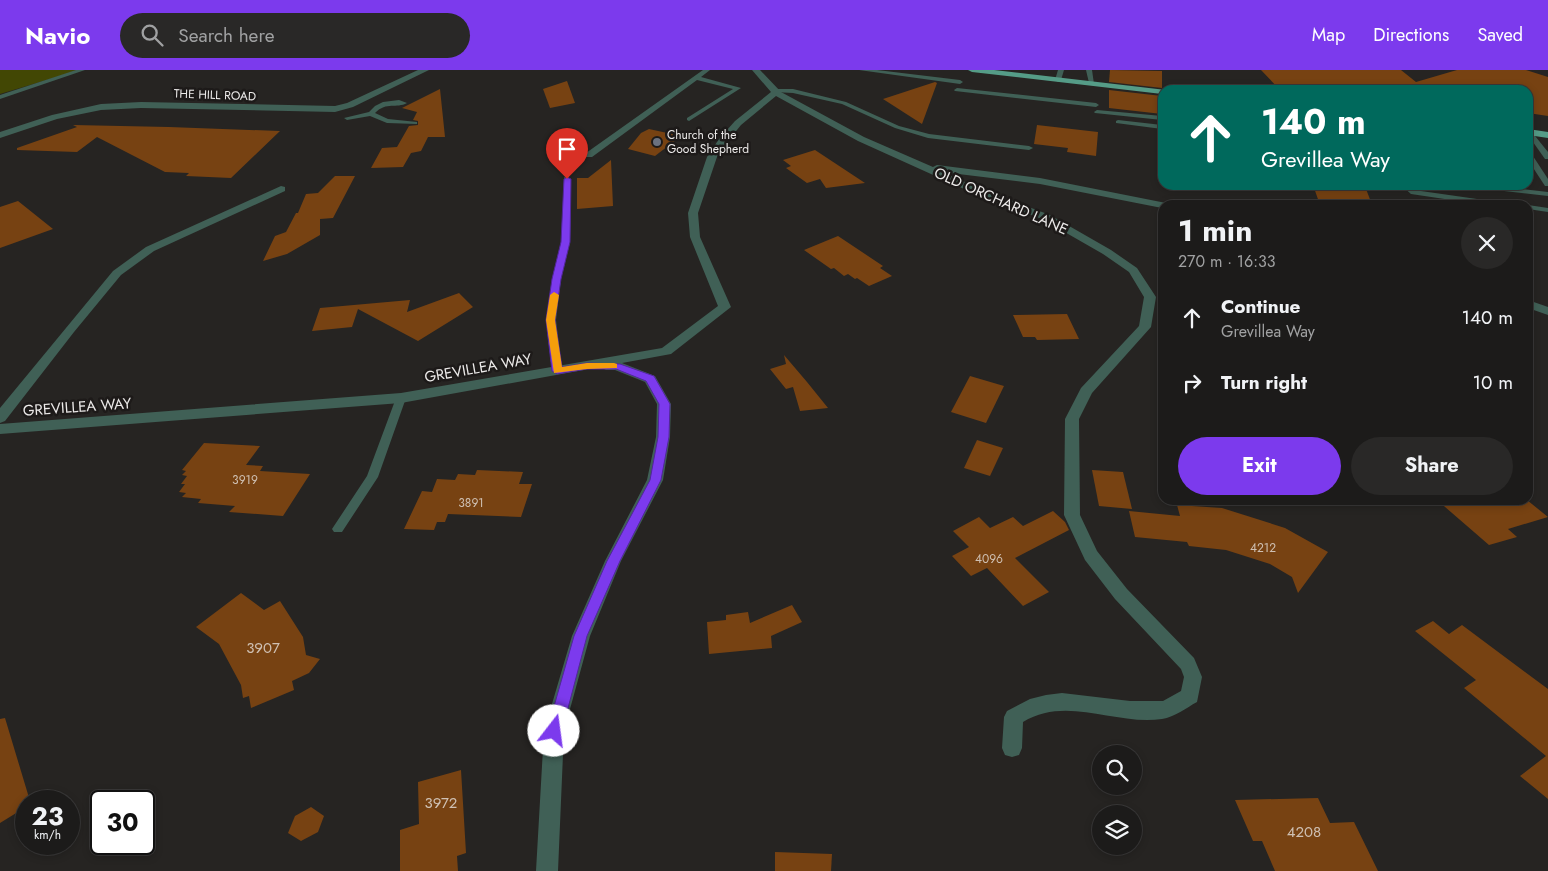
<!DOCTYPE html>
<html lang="en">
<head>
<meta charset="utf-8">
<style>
	body { margin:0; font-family:Jost,sans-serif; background:#292827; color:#f1f3f6; height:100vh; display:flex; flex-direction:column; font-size:19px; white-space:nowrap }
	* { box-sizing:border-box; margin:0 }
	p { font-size:16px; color:#a0a1a2 }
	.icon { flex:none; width:28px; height:28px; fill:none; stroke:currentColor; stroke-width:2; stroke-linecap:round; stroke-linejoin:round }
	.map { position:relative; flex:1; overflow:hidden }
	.sheet { position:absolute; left:1158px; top:130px; width:375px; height:305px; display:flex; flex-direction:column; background:#1c1b1a; border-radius:15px; box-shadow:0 2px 8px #0003,0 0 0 1px #3a3939 }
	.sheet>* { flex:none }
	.top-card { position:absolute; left:1158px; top:15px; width:375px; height:105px; border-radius:15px; box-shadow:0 2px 8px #0003,0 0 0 1px #3a3939; background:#00695c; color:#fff; overflow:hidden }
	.tools { position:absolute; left:1092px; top:675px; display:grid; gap:10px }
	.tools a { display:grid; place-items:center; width:50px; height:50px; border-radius:50%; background:#1c1b1a; box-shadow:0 2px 8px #0003,0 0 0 1px #3a3939; font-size:25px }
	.speed { position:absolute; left:15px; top:720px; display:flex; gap:10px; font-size:25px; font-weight:700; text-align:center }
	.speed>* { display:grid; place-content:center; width:65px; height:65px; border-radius:50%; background:#1c1b1a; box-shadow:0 2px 8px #0003,0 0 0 1px #3a3939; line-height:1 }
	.speed small { font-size:12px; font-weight:400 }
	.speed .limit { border:2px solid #111; border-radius:8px; background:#fff; color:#111 }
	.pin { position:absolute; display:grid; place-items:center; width:42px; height:42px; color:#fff; margin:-51px -21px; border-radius:50% 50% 50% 0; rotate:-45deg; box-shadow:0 0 5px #0007 }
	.pin .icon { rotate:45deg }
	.me { position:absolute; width:55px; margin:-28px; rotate:15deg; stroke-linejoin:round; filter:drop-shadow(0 0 4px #0008) }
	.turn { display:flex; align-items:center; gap:18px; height:105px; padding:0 20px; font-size:22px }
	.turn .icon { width:65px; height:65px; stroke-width:2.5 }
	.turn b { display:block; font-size:35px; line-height:42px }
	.round { display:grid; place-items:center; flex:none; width:52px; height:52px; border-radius:26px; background:#292827 }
	.head { display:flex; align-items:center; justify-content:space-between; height:85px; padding:0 20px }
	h1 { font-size:30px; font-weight:700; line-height:38px }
	.primary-button { display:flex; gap:10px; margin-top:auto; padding:10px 20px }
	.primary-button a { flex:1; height:58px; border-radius:30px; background:#7c3aed; color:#fff; font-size:20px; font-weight:700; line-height:58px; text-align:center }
	.primary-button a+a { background:#292827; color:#f1f3f6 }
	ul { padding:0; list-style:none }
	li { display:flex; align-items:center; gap:15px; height:65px; padding:0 20px }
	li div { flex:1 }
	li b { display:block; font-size:19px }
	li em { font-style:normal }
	header { display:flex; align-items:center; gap:30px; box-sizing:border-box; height:70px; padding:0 25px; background:#7c3aed; color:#fff }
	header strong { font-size:24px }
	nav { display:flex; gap:28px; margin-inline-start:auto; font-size:18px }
	.search { width:350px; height:45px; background:#292827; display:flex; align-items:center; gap:12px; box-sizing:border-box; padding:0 18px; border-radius:28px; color:#a0a1a2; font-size:19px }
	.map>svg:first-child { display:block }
	.green { fill:#424704 }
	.building { fill:#774212 }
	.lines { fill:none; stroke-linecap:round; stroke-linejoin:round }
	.lane { fill:#406056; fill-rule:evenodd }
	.street { fill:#406056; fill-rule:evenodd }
	.primary { fill:#559c87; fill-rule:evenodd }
	.route { fill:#7c3aed; stroke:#51269a }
	.slow { fill:#f59e0b }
	.worship-dot { fill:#6b7280; stroke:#1d1a19; stroke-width:2 }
	.labels { text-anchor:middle; stroke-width:5; stroke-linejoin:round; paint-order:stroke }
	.far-street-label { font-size:12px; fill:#eceae9; stroke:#1d1a19 }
	.far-poi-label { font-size:12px; fill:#eceae9; stroke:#1d1a19; text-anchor:start }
	.number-label { font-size:12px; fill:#cfc0b3 }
	.street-label { font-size:15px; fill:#eceae9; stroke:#1d1a19 }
	.near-number-label { font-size:15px; fill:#cfc0b3 }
</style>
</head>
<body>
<header>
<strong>Navio</strong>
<div class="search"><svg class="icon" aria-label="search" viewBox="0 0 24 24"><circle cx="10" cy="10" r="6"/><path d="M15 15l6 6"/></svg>Search here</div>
<nav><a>Map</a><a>Directions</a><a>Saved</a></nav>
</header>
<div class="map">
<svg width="1548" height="801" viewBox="0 0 1548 801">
	<rect width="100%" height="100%" fill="#262422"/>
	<polygon class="green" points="0,0 80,0 0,24"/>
	<g class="building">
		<polygon points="1110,0 1162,1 1162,18 1109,12"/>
		<polygon points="1261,0 1401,0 1416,12 1457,0 1526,0 1548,7 1548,46 1528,43 1528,20 1292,20 1279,19"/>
		<polygon points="567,11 575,33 550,38 543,19"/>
		<polygon points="935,12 937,13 922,54 883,29"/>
		<polygon points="440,19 445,67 428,67 421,81 411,83 403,97 371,98 382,78 397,77 409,56 418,55 418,51 413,50 417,42 402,38"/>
		<polygon points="1109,20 1162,26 1162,44 1109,38"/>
		<polygon points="73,55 169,57 280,61 231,108 186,106 189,103 165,102 97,67 77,82 17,80 17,78 77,57"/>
		<polygon points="1037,55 1098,62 1096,86 1067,82 1068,78 1034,74"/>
		<polygon points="649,59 681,66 655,86 628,79 641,63"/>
		<polygon points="815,80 865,113 826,118 820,109 807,113 786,98 791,96 783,90"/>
		<polygon points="611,90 613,136 577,139 577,108 588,108"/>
		<polygon points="335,106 355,106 333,148 320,149 320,165 287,184 263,191 275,166 286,162 296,143 298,143 306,124 318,123"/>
		<polygon points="1313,115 1365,116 1372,135 1320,135"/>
		<polygon points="18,131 53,159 0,178 0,137"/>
		<polygon points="838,166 883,196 880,198 892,206 869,216 857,208 855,209 848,204 844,206 834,198 831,199 804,180"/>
		<polygon points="459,223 473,237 418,271 358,239 352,257 312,261 320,238 410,230 407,242"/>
		<polygon points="1067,244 1079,269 1037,270 1035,267 1023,267 1013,245"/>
		<polygon points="784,285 807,312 828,338 800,341 793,317 786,319 770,299 786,294"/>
		<polygon points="970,306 1004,316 986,353 951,342"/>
		<polygon points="977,370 1003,378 990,406 964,398"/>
		<polygon points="204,373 260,376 246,395 263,396 260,401 310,404 283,446 229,442 235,436 198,433 201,429 182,427 186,423 179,422 185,414 181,414 187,406 182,405 186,401 182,400"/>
		<polygon points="477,400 523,402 519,414 532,414 521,447 448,444 445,452 437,452 434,460 404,459 422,421 432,422 437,409 455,410 458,404 475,405"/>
		<polygon points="1092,400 1123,402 1132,439 1099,436"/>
		<polygon points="1437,430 1527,430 1548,447 1508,459 1517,467 1489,475"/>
		<polygon points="1177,435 1222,438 1285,458 1328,482 1298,523 1292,507 1270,494 1226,480 1189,476 1187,472 1135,467 1129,441 1180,446"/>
		<polygon points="1053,441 1065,452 1069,460 1015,488 1049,522 1023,536 987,498 971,506 952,486 969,477 953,461 979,447 990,458 1013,447 1023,456"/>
		<polygon points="241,523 264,540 280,531 303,567 306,585 320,589 309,603 292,611 294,620 251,638 249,626 243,628 241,615 219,574 196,557"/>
		<polygon points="792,535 802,552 771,566 772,578 709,584 707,552 726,550 726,545 748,542 750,553"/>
		<polygon points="1433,551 1449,564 1462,555 1548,619 1548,729 1520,706 1546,686 1464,618 1476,610 1415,561"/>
		<polygon points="5,648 30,731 26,731 26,737 0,753 0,649"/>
		<polygon points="461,700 466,783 457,786 458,801 400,801 400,760 419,754 418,712"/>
		<polygon points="1318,728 1330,753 1354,752 1378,801 1275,801 1262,771 1253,771 1235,730"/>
		<polygon points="311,737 324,746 318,762 301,771 288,763 295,746"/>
		<polygon points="775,782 832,784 831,801 775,801"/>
	</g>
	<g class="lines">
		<g class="lane">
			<polygon points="76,0 85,0 0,29 0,25"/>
			<polygon points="703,0 710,0 701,7 741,18 689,51 687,50 687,48 733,19 697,10 592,87 586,87 586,83"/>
			<polygon points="859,0 877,0 960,10 963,12 960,14"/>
			<polygon points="1058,0 1064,0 1061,10 1058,12 1055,10"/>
			<polygon points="1086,0 1092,0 1094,14 1089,13"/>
			<polygon points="957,18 1096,33 1099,35 1096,37 955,21 954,20"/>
			<polygon points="776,19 793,19 846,32 899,56 929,64 1029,76 1033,78 1029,80 928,68 895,58 842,34 793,23 774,22 773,21"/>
			<path d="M 399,30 L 407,33 C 396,39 387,31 375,43 L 388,49 L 417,52 L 417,54 L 387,53 L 370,46 L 347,50 L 344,48 L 369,42 L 375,36 L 383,32 Z"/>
			<polygon points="1097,40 1162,46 1162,50 1095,43 1094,42"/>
			<polygon points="1118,50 1162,55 1162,59 1116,53 1116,51"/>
			<polygon points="1528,60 1531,61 1548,82 1548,89 1545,89 1528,65"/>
			<polygon points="1528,83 1531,83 1548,109 1548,116 1545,116 1528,90"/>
			<polygon points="564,107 571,109 570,172 561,209 556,250 562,301 557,304 552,301 546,250 553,209 562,172"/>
			<polygon points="1401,115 1409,115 1414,120 1505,133 1509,135 1485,135 1411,124"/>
			<polygon points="1465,115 1489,115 1548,122 1548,126 1469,117"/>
			<polygon points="1527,135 1528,135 1548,138 1548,142 1528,139"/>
			<polygon points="401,325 406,328 378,407 342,462 334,462 332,459 334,456 367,406 396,328"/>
		</g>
		<g class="street">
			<polygon points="418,0 429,0 353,37 335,42 141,38 101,40 57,49 0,68 0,62 52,45 101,34 141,32 335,36 347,33"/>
			<path d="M 752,0 L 760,0 L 781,22 L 864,67 L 933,97 L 937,95 L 1040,108 L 1166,133 L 1167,135 L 1162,135 L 1162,138 L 1040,114 L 942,102 L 981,119 L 1050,145 L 1111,180 L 1137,198 L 1156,227 L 1151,257 L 1092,323 L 1079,349 L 1080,445 L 1097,481 L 1127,519 L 1194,588 L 1202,607 L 1197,632 C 1186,638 1175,647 1162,649 C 1116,656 1067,625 1023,652 L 1022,678 L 1019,685 L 1012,687 L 1005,685 L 1002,678 L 1004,647 L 1007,641 L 1030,629 L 1046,625 L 1062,623 L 1130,631 L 1163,631 L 1181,621 L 1184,607 L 1181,599 L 1115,529 L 1085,490 L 1064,445 L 1065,349 L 1081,318 L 1139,256 L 1144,227 L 1129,202 L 1103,184 L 1042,149 L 973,123 L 858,71 L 776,26 L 741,55 L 728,71 L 717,87 L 698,143 L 700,167 L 731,237 L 671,284 L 622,293 L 655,306 L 671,334 L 670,367 L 663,410 L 621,491 L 590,566 L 564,661 L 558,801 L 536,801 L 544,661 L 572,566 L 605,491 L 647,410 L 656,367 L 657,334 L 645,312 L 615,300 L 606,300 L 600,297 L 401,333 L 0,364 L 0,354 L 401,323 L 662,278 L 718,236 L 690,167 L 688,143 L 707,87 L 719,69 L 735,51 L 771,22 Z"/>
			<polygon points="281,116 285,117 285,121 154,181 121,205 74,262 5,351 0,353 0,338 113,201 146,177"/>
			<polygon points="1528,230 1548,237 1548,245 1528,238"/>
		</g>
		<g class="primary">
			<polygon points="968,0 994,0 1166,20 1162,20 1162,24 972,2"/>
			<polygon points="1528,59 1548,62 1548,68 1528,65"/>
		</g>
	</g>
	<polygon class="route" points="567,107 571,109 570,172 561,209 555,250 562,297 587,293 620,294 654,306 670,334 669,367 661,410 620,491 587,566 562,661 559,666 554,668 549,666 547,661 574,566 607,491 650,410 658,367 659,334 646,311 616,299 587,299 557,304 552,301 546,250 552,209 561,172 564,109"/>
	<polygon class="slow" points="554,222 559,225 555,250 562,297 587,293 614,293 617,294 617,298 587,299 554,303 546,250 550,225"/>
	<circle class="worship-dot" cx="657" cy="72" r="5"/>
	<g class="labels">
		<g class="far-street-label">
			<text transform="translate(215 25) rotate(2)" y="4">THE HILL ROAD</text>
		</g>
		<g class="far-poi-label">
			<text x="667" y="69">Church of the<tspan x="667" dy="14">Good Shepherd</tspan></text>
		</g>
		<g class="number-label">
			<text x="245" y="414">3919</text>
			<text x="471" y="437">3891</text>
			<text x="1263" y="482">4212</text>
			<text x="989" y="493">4096</text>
		</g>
		<g class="street-label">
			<text transform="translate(1001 131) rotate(24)" y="5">OLD ORCHARD LANE</text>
			<text transform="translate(478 298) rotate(-10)" y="5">GREVILLEA WAY</text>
			<text transform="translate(77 337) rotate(-4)" y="5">GREVILLEA WAY</text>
		</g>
		<g class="near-number-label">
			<text x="263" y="583">3907</text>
			<text x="441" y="738">3972</text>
			<text x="1304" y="767">4208</text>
		</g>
	</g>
</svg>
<div class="tools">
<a><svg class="icon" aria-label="search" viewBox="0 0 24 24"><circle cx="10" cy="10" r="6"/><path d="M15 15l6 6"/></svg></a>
<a><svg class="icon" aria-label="layers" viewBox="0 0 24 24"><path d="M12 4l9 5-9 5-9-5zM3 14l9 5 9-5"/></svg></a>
</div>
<div class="speed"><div>23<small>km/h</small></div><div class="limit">30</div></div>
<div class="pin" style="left:567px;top:109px;background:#d93025"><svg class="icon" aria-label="arrive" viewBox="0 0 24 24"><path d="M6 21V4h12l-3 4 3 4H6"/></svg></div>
<svg class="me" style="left:554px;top:661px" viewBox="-20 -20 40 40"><circle r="19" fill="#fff"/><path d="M0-13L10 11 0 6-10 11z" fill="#7c3aed"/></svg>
<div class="top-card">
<div class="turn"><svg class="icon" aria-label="ahead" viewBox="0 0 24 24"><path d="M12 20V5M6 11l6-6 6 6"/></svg><div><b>140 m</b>Grevillea Way</div></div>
</div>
<section class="sheet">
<div class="head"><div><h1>1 min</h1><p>270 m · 16:33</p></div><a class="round"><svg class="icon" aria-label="close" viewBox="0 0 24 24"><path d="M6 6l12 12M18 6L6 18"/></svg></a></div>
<ul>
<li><svg class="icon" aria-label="ahead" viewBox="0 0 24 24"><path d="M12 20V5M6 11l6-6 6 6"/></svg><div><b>Continue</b><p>Grevillea Way</p></div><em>140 m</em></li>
<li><svg class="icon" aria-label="right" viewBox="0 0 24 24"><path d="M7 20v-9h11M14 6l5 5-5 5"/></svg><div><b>Turn right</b></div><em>10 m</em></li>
</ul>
<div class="primary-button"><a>Exit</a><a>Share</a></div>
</section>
</div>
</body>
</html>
